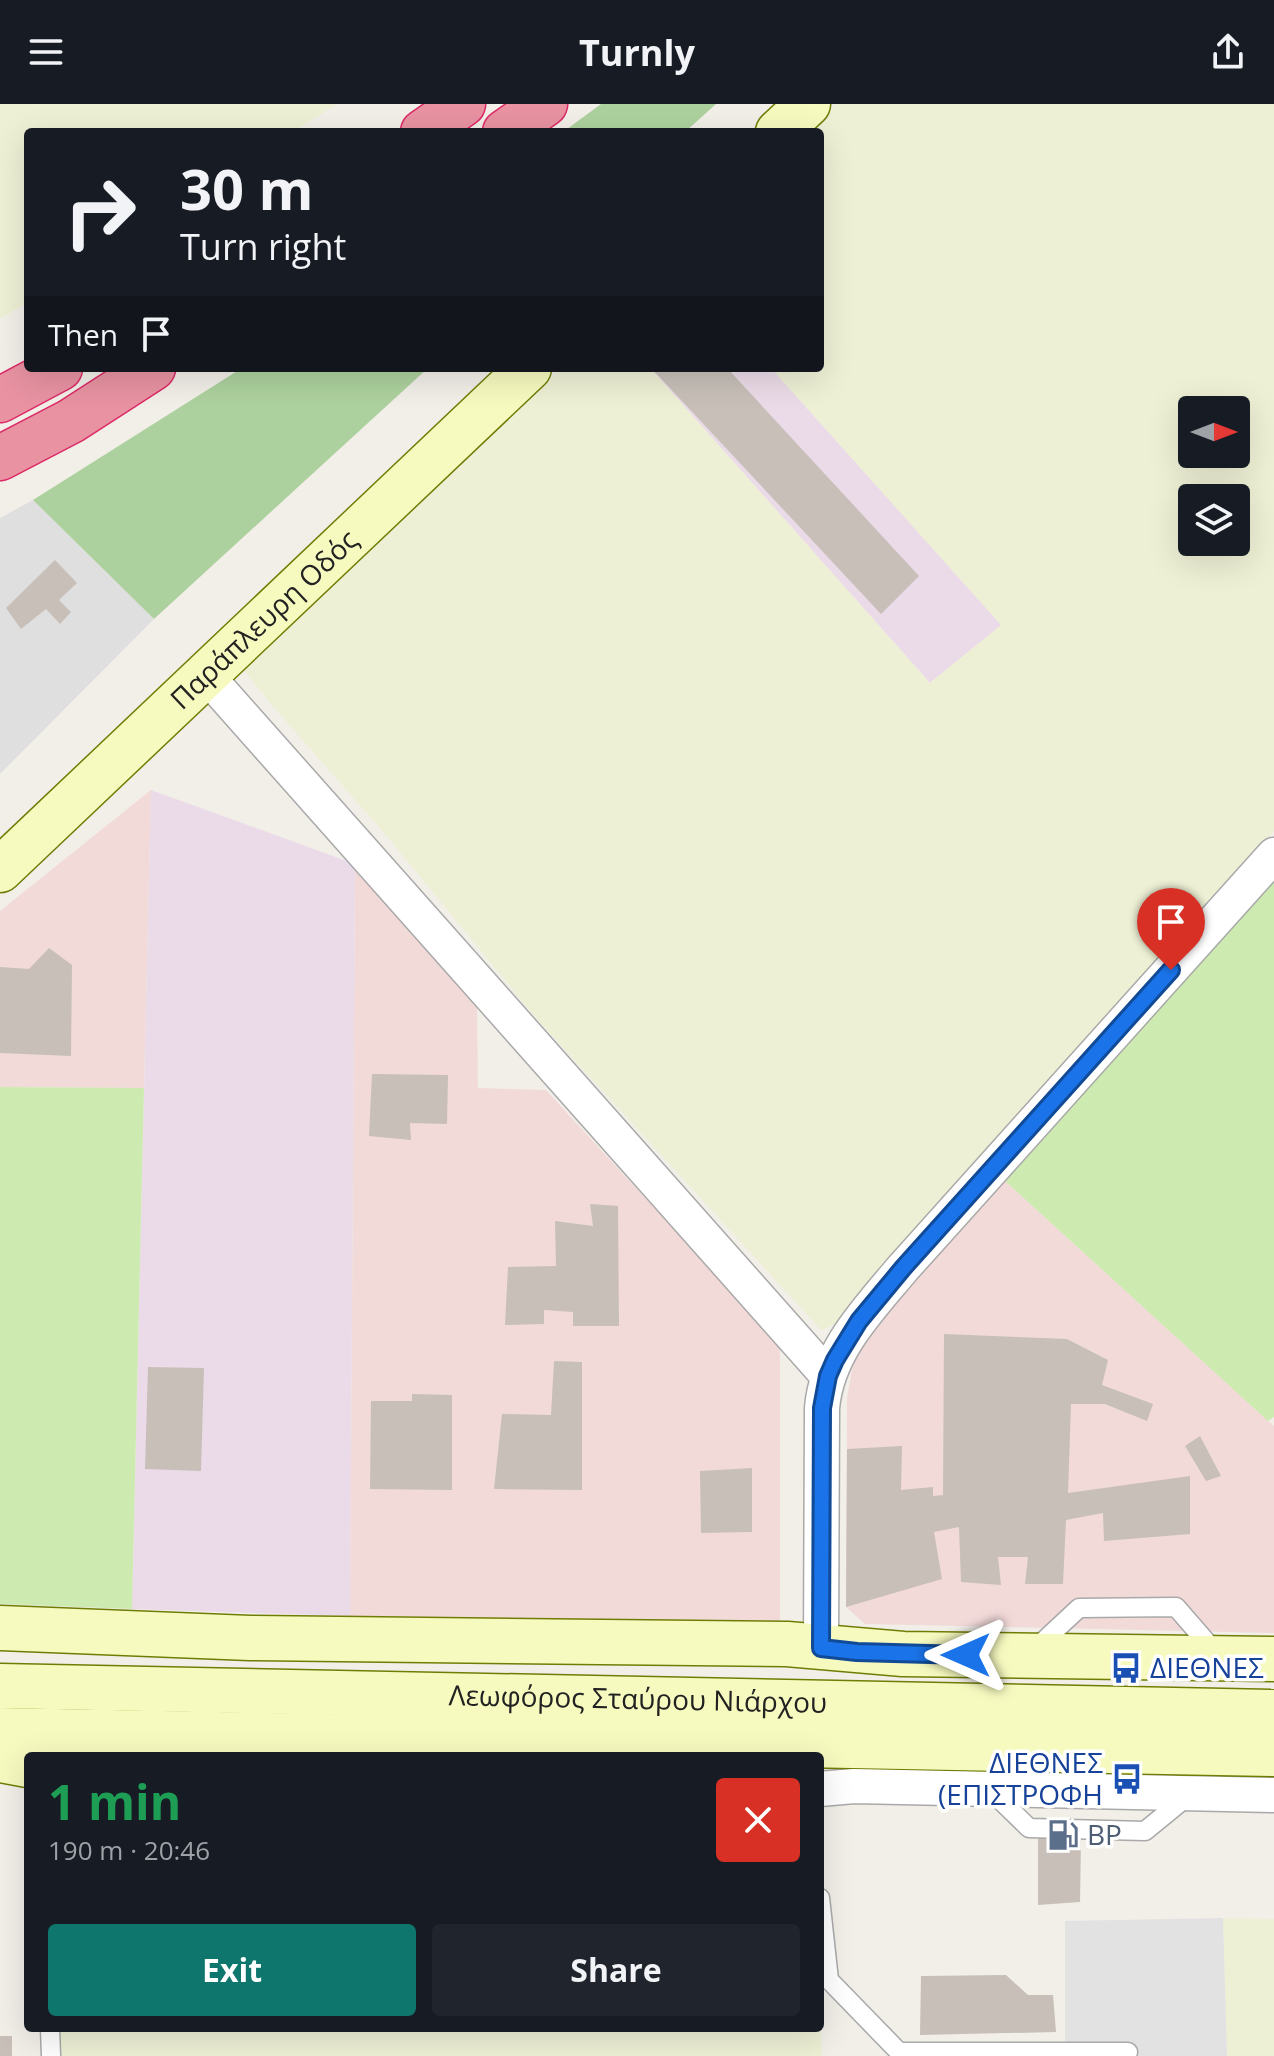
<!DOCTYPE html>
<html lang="en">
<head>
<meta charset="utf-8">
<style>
	body { margin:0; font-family:"Open Sans",sans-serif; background:#20242c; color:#f1f3f6; height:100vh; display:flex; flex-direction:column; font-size:30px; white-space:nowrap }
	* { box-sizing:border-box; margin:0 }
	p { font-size:26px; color:#9ea1a6 }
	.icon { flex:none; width:44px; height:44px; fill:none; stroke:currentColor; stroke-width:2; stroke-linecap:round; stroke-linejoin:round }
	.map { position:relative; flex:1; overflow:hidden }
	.panel { position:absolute; left:24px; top:1648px; width:800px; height:280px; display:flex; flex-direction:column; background:#171b24; border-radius:8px; box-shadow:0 8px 32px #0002 }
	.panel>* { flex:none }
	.hud { position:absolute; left:24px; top:24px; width:800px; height:244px; border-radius:8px; box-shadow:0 8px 32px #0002; background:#171b24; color:#f1f3f6; overflow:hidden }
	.needle { width:52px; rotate:90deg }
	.controls { position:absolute; left:1178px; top:292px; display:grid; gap:16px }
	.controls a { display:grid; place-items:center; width:72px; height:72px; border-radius:8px; background:#171b24; box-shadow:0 8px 32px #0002; font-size:40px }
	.pin { position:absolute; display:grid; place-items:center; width:68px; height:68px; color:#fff; margin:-82px -34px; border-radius:50% 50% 50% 0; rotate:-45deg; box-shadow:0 0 8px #0007 }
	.pin .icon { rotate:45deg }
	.me { position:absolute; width:88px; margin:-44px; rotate:270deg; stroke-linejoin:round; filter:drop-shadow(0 0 6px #0008) }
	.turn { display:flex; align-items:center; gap:28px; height:168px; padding:0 24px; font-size:36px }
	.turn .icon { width:104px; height:104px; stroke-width:2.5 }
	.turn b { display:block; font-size:56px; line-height:68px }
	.then { display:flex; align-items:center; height:76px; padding:0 24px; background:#0003; gap:16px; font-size:30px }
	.round { display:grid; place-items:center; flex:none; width:84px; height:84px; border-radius:8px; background:#20242c }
	.summary { display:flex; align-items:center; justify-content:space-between; height:136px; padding:0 24px }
	h1 { font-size:48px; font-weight:700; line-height:60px; color:#1e9e55 }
	.button { display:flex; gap:16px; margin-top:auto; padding:16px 24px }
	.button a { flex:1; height:92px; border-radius:8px; background:#0f766e; color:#fff; font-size:32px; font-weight:700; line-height:92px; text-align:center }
	.button a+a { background:#20242c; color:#f1f3f6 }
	header { display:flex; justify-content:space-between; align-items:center; height:104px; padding:0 24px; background:#171b24; font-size:36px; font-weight:700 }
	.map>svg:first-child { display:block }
	.residential { fill:#e0dfdf }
	.commercial { fill:#f2dad9 }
	.industrial { fill:#ebdbe8 }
	.farmland { fill:#eef0d5; fill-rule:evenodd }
	.grass { fill:#cdebb0 }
	.forest { fill:#add19e }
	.parking { fill:#e2e2e2 }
	.building { fill:#c7bfb8 }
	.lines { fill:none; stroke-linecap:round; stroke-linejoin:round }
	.lane-casing { stroke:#a9a9a9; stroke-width:21 }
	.street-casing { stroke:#a9a9a9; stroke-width:37 }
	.secondary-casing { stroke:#707d05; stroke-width:47 }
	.highway-casing { stroke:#dc2a67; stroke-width:47 }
	.lane { stroke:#fff; stroke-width:18 }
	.street { stroke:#fff; stroke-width:34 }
	.secondary { stroke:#f7fabf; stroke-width:44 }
	.highway { stroke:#e892a2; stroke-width:44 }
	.route-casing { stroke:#114b97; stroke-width:20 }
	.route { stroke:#1a73e8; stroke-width:14 }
	.labels { text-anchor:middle; stroke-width:7; stroke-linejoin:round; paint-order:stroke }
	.street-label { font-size:28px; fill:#222; stroke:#fff }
	.transit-label { font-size:28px; fill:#164399; stroke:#fff; text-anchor:start }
	.service-label { font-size:28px; fill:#4e5e75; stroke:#fff; text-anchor:start }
</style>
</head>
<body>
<header><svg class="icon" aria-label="menu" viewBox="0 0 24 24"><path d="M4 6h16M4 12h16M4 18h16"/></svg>Turnly<svg class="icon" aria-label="share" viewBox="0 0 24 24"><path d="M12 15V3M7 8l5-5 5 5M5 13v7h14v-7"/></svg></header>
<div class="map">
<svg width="1274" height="1952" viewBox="0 0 1274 1952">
	<rect width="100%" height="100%" fill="#f2efe9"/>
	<polygon class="residential" points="33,396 154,515 0,670 0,414"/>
	<g class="commercial">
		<polygon points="151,686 144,984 0,983 0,807"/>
		<polygon points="355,760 477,901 478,984 546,986 780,1241 780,1520 350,1512"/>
		<polygon points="1004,1076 1274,1322 1274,1529 865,1520 846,1503 847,1294 852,1265 865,1236 880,1214"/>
	</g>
	<g class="industrial">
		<polygon points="650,264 771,264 1002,521 930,579"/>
		<polygon points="151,686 355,760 350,1512 132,1505"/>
	</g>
	<g class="farmland">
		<polygon points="0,0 337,0 293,28 28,28 28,198 0,215"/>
		<path d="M 835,0 L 1274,0 L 1274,727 L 842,1217 L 821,1226 L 536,914 L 385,730 L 276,606 L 241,563 L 562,264 L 650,264 L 930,579 L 1001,521 L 771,264 L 820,264 L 820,28 L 807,28 ZM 1192,306 L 1236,306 L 1236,350 L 1192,350 ZM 1192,394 L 1236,394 L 1236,438 L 1192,438 Z"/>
		<polygon points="1223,1814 1274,1815 1274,1952 1227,1952"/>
		<polygon points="820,1907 822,1952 61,1952 61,1924 820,1924"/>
	</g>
	<g class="grass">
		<polygon points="1274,776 1274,1313 1268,1317 1004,1076"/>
		<polygon points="0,983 144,984 132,1505 0,1500"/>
	</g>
	<g class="forest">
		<polygon points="601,0 716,0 685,28 563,28"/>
		<polygon points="242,264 428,264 154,515 33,396"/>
	</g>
	<polygon class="parking" points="1223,1814 1227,1952 1065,1952 1065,1817"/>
	<g class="building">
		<polygon points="651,264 727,264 919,472 881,510"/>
		<polygon points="55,456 77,479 59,496 71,508 60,520 46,505 21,525 6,504"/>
		<polygon points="49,844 72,861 71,952 0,949 0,863 29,865"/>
		<polygon points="372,970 448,971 447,1020 410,1019 411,1036 369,1032"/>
		<polygon points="590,1100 618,1102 619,1222 573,1222 573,1208 544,1206 544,1220 505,1221 508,1163 556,1162 555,1117 593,1122"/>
		<polygon points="944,1230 1067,1235 1108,1256 1102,1281 1153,1300 1147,1317 1105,1300 1071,1300 1068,1389 1190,1372 1190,1430 1104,1437 1103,1409 1066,1416 1063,1480 1025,1480 1028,1453 998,1453 1001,1481 961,1478 959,1423 934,1428 942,1475 846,1503 847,1345 902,1342 901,1386 933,1383 933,1392 943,1391"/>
		<polygon points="554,1257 582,1258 582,1386 494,1385 502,1310 551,1311"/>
		<polygon points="148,1263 204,1264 201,1367 145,1365"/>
		<polygon points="412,1290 452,1291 452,1386 370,1385 371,1297 412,1297"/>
		<polygon points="1200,1332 1221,1372 1206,1377 1185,1342"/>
		<polygon points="752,1364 752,1428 701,1429 700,1367"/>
		<polygon points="1038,1734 1081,1734 1080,1798 1038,1801"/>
		<polygon points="1006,1871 1028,1891 1053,1891 1056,1928 920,1931 921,1872"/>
		<rect x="0" y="1932" width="12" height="20"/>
	</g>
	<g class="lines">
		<defs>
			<g id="lane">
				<polyline points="1035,1545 1079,1504 1176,1503 1216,1549"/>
				<polyline points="991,1687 1029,1724 1145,1727 1189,1691"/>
				<polyline points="820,1794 829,1876 899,1948 1128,1948"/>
				<polyline points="50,1924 51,1952"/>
			</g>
			<g id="street">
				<polyline points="206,571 828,1272"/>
				<path d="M 821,1544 L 822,1304 C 827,1247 868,1206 903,1164 L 1274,751"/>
				<polyline points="820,1685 854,1682 1274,1691"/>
			</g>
			<g id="secondary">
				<polyline points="778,28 808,0"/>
				<path id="s1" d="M 0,766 L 529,264"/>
				<polyline points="0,1524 250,1534 787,1540 903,1550 1274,1555"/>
				<path id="s2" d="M 0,1582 L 1274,1608"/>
				<polyline points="0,1626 1274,1650"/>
				<polyline points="0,1656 28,1661"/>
			</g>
			<g id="highway">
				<polyline points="423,28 463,0"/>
				<polyline points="505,28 545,0"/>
				<polyline points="0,296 60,264"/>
				<polyline points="0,354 71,317 153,264"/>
			</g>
		</defs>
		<use href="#lane" class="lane-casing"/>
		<use href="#street" class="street-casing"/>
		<use href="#secondary" class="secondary-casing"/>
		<use href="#highway" class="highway-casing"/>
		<use href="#lane" class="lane"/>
		<use href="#street" class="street"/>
		<use href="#secondary" class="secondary"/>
		<use href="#highway" class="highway"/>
	</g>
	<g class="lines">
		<defs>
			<polyline id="route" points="966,1551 857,1548 821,1544 822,1304 828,1272 835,1256 859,1217 903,1164 1171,866"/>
		</defs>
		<use href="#route" class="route-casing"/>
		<use href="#route" class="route"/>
	</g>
	<defs>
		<symbol id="bus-bare" viewBox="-9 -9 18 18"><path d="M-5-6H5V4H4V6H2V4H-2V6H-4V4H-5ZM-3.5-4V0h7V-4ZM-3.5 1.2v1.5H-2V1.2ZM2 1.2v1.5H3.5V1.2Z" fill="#1a4fb4" stroke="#fff" stroke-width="2.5" paint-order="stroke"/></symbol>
		<symbol id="fuel-bare" viewBox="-9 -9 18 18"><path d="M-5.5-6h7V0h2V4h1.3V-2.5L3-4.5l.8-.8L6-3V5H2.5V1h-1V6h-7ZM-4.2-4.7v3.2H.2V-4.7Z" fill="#5c6f8a" stroke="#fff" stroke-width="2.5" paint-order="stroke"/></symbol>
	</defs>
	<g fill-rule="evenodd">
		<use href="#bus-bare" x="1104" y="1542" width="44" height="44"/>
		<use href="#bus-bare" x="1105" y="1653" width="44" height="44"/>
		<use href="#fuel-bare" x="1041" y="1709" width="44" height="44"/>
	</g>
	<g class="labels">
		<g class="street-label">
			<text dy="10" stroke="none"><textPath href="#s1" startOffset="364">Παράπλευρη Οδός</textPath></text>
			<text dy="10" stroke="none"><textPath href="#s2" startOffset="638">Λεωφόρος Σταύρου Νιάρχου</textPath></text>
		</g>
		<g class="transit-label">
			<text x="1150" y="1574">ΔΙΕΘΝΕΣ</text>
			<text x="1103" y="1669" text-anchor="end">ΔΙΕΘΝΕΣ<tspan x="1103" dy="32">(ΕΠΙΣΤΡΟΦΗ</tspan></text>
		</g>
		<g class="service-label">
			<text x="1087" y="1741">BP</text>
		</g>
	</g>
</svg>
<div class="controls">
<a><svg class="needle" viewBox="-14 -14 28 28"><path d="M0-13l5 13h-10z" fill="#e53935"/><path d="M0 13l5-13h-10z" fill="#9ea1a6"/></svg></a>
<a><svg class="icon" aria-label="layers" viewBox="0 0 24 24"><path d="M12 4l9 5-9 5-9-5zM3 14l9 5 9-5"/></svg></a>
</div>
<div class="pin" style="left:1171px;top:866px;background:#d93025"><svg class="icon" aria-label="arrive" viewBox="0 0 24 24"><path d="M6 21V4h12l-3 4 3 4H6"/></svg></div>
<svg class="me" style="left:966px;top:1551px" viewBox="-20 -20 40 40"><path d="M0-17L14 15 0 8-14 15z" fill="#1a73e8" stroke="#fff" stroke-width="4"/></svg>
<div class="hud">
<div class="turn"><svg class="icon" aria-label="right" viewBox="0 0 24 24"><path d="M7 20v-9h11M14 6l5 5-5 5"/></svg><div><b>30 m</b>Turn right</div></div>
<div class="then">Then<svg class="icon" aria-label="arrive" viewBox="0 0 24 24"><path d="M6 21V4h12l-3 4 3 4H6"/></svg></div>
</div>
<section class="panel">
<div class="summary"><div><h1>1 min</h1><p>190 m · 20:46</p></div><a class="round" style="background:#d93025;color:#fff"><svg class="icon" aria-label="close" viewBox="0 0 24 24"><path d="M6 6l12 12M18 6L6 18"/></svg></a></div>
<div class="button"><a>Exit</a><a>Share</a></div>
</section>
</div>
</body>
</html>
